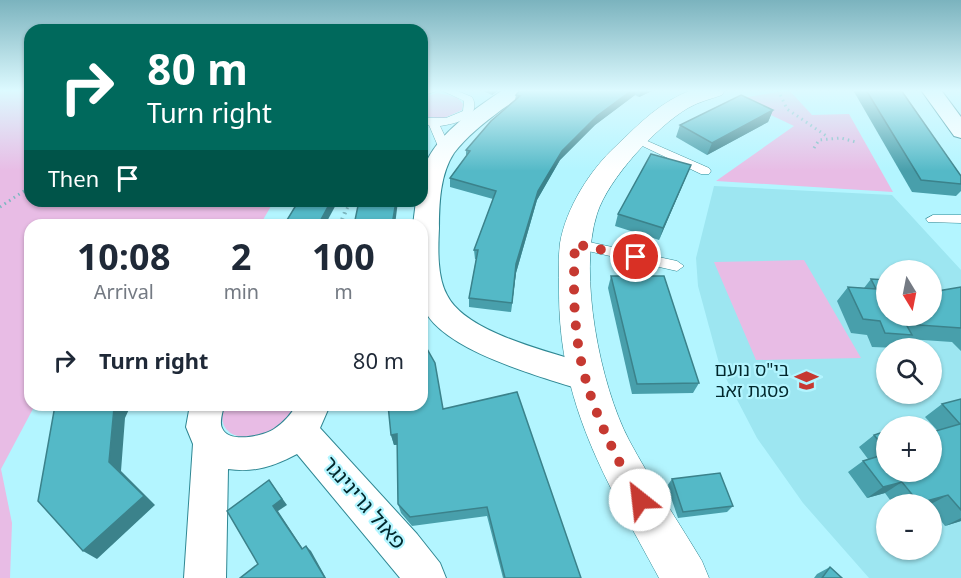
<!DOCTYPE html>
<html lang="en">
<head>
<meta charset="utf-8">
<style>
	body { margin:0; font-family:Georgia,"Noto Sans Hebrew",serif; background:#f6f6f7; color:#1f2937; height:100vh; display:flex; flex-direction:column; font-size:22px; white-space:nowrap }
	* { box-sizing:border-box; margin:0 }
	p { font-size:20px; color:#747a83 }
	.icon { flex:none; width:33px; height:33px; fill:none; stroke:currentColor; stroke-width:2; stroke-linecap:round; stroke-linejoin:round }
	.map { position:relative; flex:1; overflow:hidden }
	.drawer { position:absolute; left:24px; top:219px; width:404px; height:192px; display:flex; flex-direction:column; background:#fff; border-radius:18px; box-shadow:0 2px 4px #0004 }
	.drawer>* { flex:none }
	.banner { position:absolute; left:24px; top:24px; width:404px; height:183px; border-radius:18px; box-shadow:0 2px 4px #0004; background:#00695c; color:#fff; overflow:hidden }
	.needle { width:39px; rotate:170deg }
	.fabs { position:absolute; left:876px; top:260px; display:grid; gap:12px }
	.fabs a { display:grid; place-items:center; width:66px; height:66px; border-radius:50%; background:#fff; box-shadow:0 2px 4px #0004; font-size:30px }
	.pin { position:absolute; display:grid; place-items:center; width:51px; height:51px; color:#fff; margin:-26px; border:3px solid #fff; border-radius:50%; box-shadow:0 2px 6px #0007 }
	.me { position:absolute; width:66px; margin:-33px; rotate:331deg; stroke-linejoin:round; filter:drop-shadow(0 0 4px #0008) }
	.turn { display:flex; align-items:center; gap:21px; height:126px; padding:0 24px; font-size:27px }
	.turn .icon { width:78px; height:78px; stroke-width:2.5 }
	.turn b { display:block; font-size:42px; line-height:51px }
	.then { display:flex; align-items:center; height:57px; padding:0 24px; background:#0003; gap:12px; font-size:22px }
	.eta { display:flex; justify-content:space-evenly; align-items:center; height:102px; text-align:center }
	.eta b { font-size:36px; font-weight:700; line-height:42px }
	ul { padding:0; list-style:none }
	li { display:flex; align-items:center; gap:18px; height:78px; padding:0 24px }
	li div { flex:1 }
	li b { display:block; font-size:22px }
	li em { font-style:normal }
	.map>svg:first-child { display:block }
	.built { fill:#9de6f1; fill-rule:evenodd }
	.green { fill:#e8bce5 }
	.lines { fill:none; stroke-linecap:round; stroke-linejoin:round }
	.lane-casing { stroke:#2f8793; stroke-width:1 }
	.street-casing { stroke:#2f8793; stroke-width:2 }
	.secondary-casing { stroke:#2f8793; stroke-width:1 }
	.path-far1 { stroke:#7eb7c0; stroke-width:3; stroke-dasharray:1.5 4; stroke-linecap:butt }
	.path { stroke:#7eb7c0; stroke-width:4; stroke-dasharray:1.5 4.5; stroke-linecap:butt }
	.lane { fill:#fff; fill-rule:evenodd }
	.street { fill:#fff; fill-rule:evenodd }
	.secondary { fill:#fff; fill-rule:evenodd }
	.wall { fill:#489fab }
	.shaded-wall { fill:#3b828b }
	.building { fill:#54b9c7; stroke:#3b828b; stroke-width:1.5 }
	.route { stroke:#c63931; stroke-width:10; stroke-dasharray:0 18 }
	.labels { text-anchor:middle; stroke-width:4.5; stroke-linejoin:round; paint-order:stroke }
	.poi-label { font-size:18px; fill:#01272c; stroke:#b3f5ff; text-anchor:end }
	.near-street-label { font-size:21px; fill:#01272c; stroke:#b3f5ff }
</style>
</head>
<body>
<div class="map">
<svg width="961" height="578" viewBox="0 0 961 578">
	<rect width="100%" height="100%" fill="#b3f5ff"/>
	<path class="built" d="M 714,186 L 892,195 L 961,270 L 961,578 L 869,578 L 803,503 L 757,438 L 720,367 L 698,286 L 696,258 ZM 886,270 L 932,270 L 932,315 L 886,315 ZM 886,348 L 932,348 L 932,393 L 886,393 ZM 886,426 L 932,426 L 932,471 L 886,471 ZM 886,504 L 932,504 L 932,549 L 886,549 Z"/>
	<g class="green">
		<polygon points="0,90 30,90 30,201 274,201 260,225 30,225 30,405 35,405 1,469 12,523 10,578 0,578"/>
		<polygon points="789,90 812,115 849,114 893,192 716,181 794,126 737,99"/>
		<polygon points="437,93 457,97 463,104 462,110 442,119 422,116 422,98"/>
		<polygon points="804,260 861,358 756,360 714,262"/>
		<path d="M 224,405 L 296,405 C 286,443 209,453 224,405 Z"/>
	</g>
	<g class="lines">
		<defs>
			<g id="lane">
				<polygon points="422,90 439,90 422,96"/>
				<path d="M 441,90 L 455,90 L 472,97 C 483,117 455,124 440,126 L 452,151 L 446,154 L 440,151 L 429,125 L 422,124 L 422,118 L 446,118 L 463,111 L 464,101 Z"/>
				<polygon points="636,136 709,168 711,171 709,174 701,174 632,141 630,139"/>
				<polygon points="933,215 961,215 961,223 928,222 926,219"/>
				<polygon points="575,239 677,261 684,266 677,271 570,247 568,244 570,241"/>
			</g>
			<g id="street">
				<path d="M 503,90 L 526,90 C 520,99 509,104 501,110 C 484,123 467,136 454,153 C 440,174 439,204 439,228 C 438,249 437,277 447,295 C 467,335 557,353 597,367 L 601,377 L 597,387 L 585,391 C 543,377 436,350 422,304 C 417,288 422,244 422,225 L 413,225 L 416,201 L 422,201 C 422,192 420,181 422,173 C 433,136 473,110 503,90 Z"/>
				<polygon points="921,90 941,90 961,117 961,138 954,136"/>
				<path d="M 190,405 L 224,405 C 223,411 219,422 222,428 C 228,444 264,436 274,429 C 283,423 291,415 296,405 L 330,405 L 320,428 L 417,534 L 440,563 L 446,578 L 400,578 L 297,454 C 274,466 255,473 228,469 L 226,578 L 184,578 L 193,444 L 186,427 Z"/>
			</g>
			<path id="secondary" d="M 692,90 L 725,90 L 722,95 C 711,99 698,102 688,108 C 656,127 608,179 597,214 C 578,273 600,385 629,440 C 651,481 678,521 702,561 L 709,578 L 659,578 C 606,480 558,404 559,289 C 559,274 558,258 560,243 C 566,208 590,170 616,146 C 640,123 661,101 692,90 Z"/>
		</defs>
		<use href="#lane" class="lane-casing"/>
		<use href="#street" class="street-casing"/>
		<use href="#secondary" class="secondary-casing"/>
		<g class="path-far1">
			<polyline points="778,90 787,109 828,137"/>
			<polyline points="814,148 819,140 841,138 856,142"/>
			<polyline points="0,207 30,187"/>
			<polyline points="345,214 350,201"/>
		</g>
		<polyline class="path" points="340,225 345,212"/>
		<use href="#lane" class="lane"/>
		<use href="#street" class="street"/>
		<use href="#secondary" class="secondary"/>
	</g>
	<g class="wall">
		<polygon points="481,90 499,90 492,95"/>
		<polygon points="520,90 654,90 639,97 635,95 595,125 560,160 537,200 516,273 511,312 469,307 469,298 476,259 475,259 474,250 493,199 450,187 450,178 466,156 466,150 515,100 516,95"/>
		<polygon points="853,90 901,90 961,176 961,191 956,196 912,192"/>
		<polygon points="773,110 768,122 707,155 676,137 680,125"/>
		<polygon points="686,177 659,240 615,226 618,214"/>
		<polygon points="611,276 699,383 693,393 632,394 608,288"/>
		<polygon points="871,279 886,280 886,315 934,292 961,287 961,351 952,342 908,339 899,348 872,347 867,335 851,333 837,301 848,287 864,288"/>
		<polygon points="961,399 961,521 945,526 932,509 932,504 893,504 885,493 867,498 848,472 863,461 868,459 859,447 874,435 886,431 886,471 937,430 925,417 942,404"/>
		<polygon points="443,409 581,578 503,578 487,516 412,526 401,513 398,504 397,445 394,445 391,435"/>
		<polygon points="672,479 733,506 727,512 678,518 667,486"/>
		<polygon points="830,567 842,578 814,578 817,574"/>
	</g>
	<g class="shaded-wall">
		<polygon points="492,90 499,90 492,95"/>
		<polygon points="632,90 636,90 635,95 595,125 560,160 537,200 516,273 511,312 516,264 538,191 562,151 597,116"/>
		<polygon points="641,90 654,90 639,97"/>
		<polygon points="773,110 768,122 707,155 712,143"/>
		<polygon points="691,165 686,177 659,240 663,228"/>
		<polygon points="331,201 338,201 325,225 318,225"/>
		<polygon points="396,201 398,201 395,225 392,225"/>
		<polygon points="116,405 131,405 125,418 121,471 155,505 97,559 83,551 109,462 114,408"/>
		<polygon points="397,434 400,444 394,445 391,435"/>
		<polygon points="269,480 287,505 278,511 307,555 302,549 273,506"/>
		<polygon points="902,482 885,493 867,498 883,487"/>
		<polygon points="948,495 931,504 917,504 919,503"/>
		<polygon points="961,518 961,521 945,526"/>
		<polygon points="306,546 311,551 326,578 325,578"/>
	</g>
	<g class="building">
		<polygon points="520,90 632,90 597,116 562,151 538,191 516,264 512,303 469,298 478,250 474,250 496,191 450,178 470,151 466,150 491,121 520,96 516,95"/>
		<polygon points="866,90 901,90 961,176 961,184 921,180"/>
		<polygon points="741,95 773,110 712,143 680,125"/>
		<polygon points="651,154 691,165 663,228 618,214"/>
		<polygon points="294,201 331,201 318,225 284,225 298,202"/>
		<polygon points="359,201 396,201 392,225 354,225"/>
		<polygon points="611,276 664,276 699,383 637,384"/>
		<polygon points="871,279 886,280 886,315 932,315 932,292 961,287 961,328 906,324 912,335 885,333 880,321 863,319 848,287 876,289"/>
		<polygon points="422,340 435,363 443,409 517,392 581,578 505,578 487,507 410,517 398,504 397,434 391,435 388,405 422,405"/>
		<polygon points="961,399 961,510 948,495 919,503 902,482 883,487 863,461 886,454 886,471 932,471 932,432 960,424 942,404"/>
		<polygon points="58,405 116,405 114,408 109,462 144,496 83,551 38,501 54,411"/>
		<polygon points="886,431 886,450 874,435"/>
		<polygon points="720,473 733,506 683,512 672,479"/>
		<polygon points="269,480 282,499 273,506 302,549 306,546 325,578 240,578 258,564 227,511"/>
		<polygon points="830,567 842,578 822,578"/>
	</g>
	<linearGradient id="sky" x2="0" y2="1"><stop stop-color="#7bb3be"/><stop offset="0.53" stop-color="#ddfaff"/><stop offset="1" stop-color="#ddfaff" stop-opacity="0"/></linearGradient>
	<rect width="961" height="171" fill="url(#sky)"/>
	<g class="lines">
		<path class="route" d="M 636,257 L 575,244 C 573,288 573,335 585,377 C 597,421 618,461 640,500"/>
	</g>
	<defs>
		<symbol id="school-bare" viewBox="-9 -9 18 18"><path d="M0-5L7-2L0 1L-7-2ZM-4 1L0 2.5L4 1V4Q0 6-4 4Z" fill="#c63931" stroke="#b3f5ff" stroke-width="2.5" paint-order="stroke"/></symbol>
	</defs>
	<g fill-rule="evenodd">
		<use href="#school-bare" x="790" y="364" width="33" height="33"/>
	</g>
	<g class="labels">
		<g class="poi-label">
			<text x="789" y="376">בי"ס נועם<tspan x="789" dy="21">פסגת זאב</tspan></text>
		</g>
		<g class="near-street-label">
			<text transform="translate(364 503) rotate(49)" y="7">פאול גרינינגר</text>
		</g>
	</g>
</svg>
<div class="fabs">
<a><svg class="needle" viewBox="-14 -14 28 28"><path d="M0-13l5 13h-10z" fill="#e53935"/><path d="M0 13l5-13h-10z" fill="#747a83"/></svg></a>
<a><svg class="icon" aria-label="search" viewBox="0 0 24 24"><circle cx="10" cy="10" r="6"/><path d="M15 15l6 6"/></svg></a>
<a>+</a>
<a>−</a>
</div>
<div class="pin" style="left:636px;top:257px;background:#d93025"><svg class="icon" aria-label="arrive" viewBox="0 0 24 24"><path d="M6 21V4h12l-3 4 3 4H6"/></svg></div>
<svg class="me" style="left:640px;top:500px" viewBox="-20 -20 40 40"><circle r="19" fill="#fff"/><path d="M0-13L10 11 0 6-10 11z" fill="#c63931"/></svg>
<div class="banner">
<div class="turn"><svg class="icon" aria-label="right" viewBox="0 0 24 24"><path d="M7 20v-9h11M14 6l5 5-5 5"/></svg><div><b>80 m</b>Turn right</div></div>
<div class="then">Then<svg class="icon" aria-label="arrive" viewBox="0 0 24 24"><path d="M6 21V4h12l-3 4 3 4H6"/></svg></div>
</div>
<section class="drawer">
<div class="eta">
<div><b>10:08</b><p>Arrival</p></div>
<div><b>2</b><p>min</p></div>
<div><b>100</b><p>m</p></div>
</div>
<ul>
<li><svg class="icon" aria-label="right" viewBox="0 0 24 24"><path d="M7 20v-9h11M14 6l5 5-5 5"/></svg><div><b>Turn right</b></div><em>80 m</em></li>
</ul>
</section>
</div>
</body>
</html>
